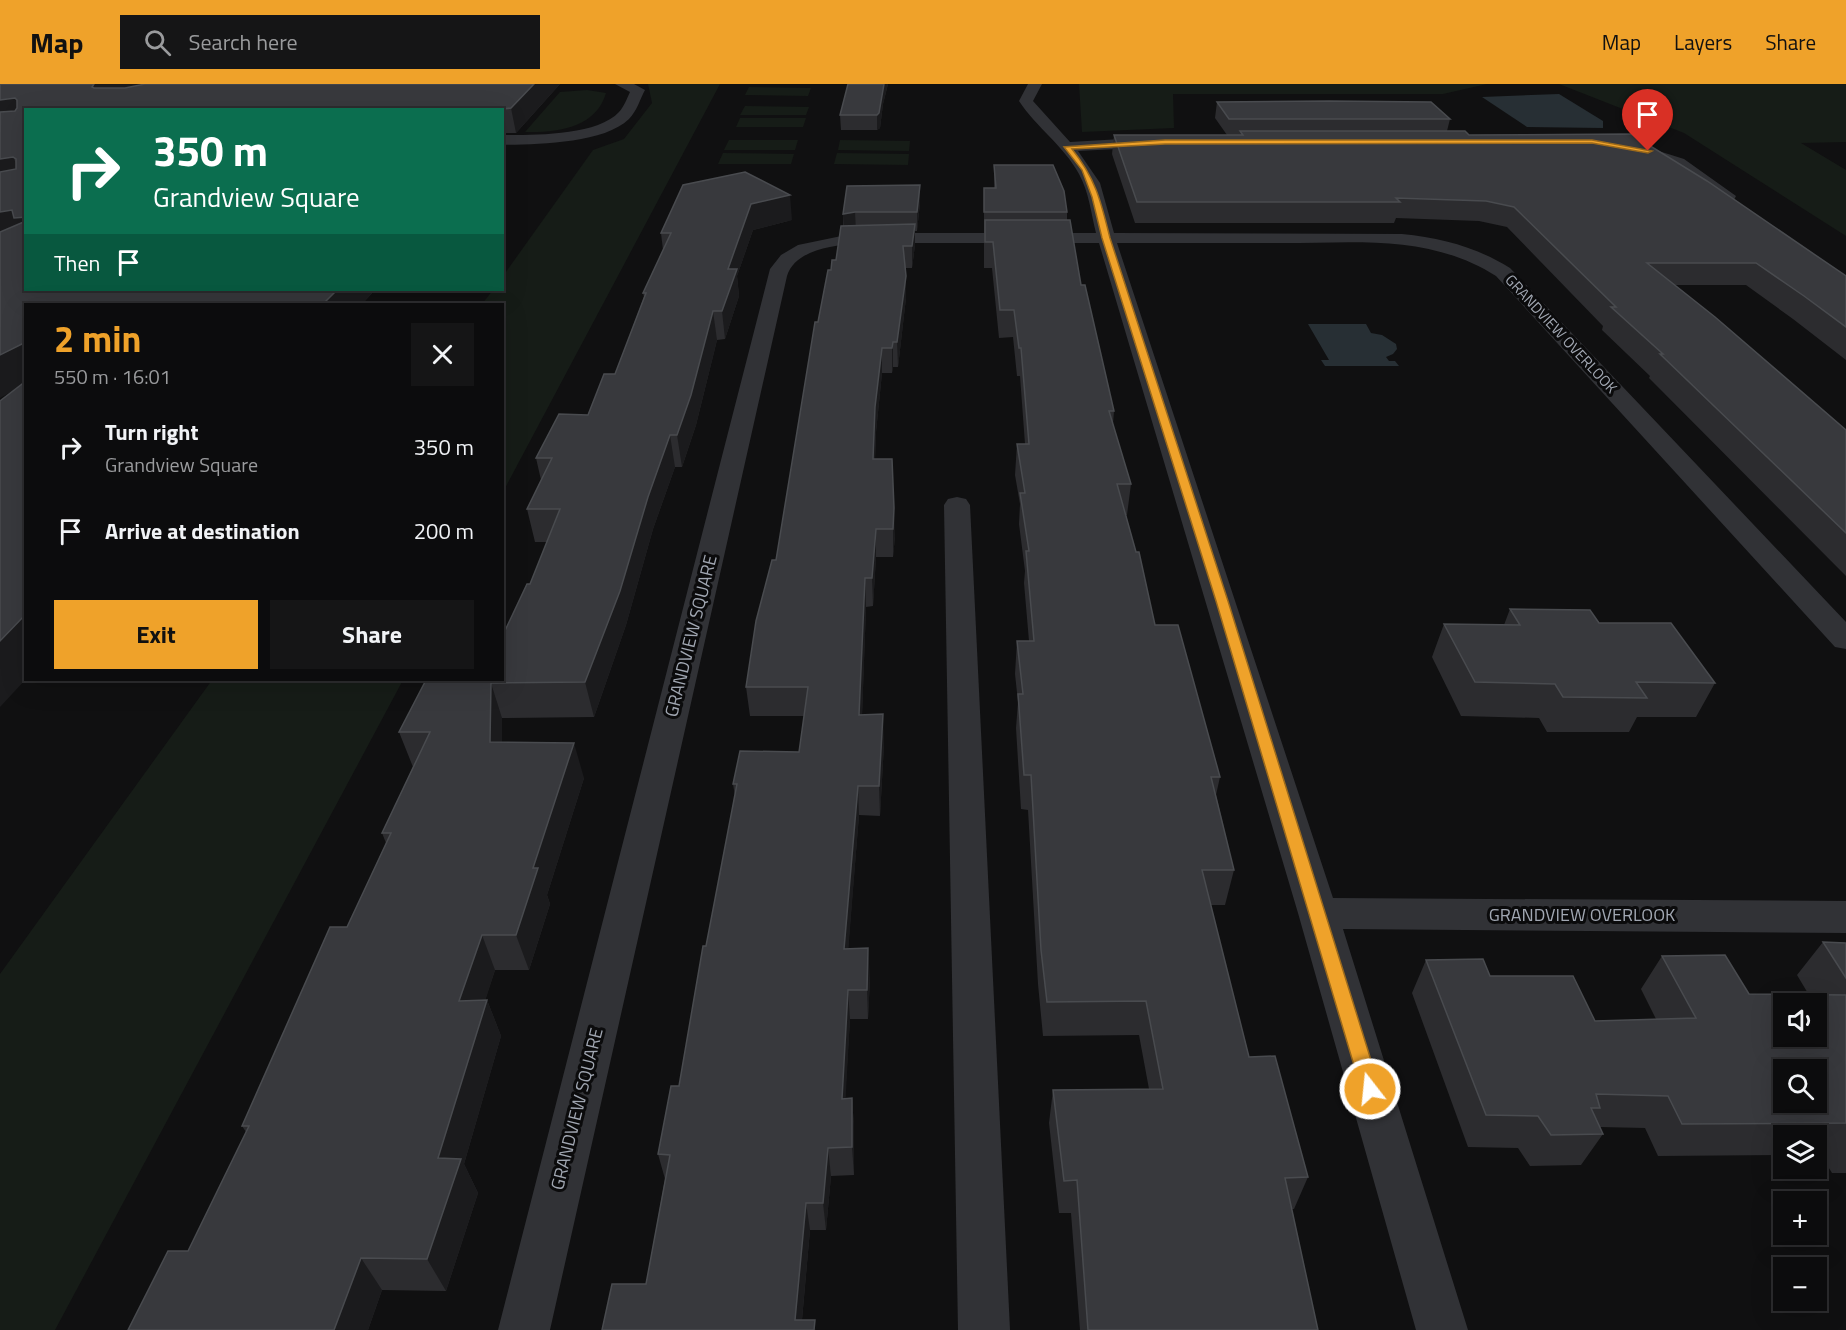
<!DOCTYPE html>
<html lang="en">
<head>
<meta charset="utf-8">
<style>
	body { margin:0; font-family:"Titillium Web",sans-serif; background:#151516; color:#f1f3f6; height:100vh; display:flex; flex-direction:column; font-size:22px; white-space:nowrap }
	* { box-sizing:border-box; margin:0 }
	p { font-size:20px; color:#9a9b9d }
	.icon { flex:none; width:33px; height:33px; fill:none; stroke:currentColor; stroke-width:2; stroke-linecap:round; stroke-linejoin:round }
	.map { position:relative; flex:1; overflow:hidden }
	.details { position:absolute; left:24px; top:219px; width:480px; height:378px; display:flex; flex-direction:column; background:#0c0c0d; border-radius:0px; box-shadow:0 6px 24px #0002,0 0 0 2px #2c2c2e }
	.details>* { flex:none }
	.hud { position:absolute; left:24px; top:24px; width:480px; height:183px; border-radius:0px; box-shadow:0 6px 24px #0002,0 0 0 2px #2c2c2e; background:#0b6e4f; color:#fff; overflow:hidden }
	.buttons { position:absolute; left:1773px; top:909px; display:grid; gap:12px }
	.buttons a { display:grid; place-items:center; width:54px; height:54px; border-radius:0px; background:#0c0c0d; box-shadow:0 6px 24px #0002,0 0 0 2px #2c2c2e; font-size:30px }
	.pin { position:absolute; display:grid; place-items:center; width:51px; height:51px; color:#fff; margin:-62px -26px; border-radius:50% 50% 50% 0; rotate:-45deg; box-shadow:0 0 6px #0007 }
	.pin .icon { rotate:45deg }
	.me { position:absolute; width:66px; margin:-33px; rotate:344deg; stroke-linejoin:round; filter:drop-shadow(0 0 4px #0008) }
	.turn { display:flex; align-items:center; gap:21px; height:126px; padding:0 30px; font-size:27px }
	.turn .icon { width:78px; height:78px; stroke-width:2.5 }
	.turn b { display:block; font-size:42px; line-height:51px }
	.then { display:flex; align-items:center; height:57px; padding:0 30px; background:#0003; gap:12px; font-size:22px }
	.round { display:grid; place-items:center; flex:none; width:63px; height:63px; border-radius:0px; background:#151516 }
	.summary { display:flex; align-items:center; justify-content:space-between; height:102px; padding:0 30px }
	h1 { font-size:36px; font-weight:700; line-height:45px; color:#efa22a }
	.button { display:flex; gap:12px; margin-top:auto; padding:12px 30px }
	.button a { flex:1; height:69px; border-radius:0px; background:#efa22a; color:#111; font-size:24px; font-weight:700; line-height:69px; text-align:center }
	.button a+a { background:#151516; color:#f1f3f6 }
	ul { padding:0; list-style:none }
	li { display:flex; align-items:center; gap:18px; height:84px; padding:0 30px }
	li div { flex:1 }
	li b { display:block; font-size:22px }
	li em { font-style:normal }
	header { display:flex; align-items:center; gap:36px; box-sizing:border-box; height:84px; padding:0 30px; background:#efa22a; color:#111 }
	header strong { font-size:28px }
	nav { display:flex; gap:33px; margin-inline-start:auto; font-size:21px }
	.search { width:420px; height:54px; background:#151516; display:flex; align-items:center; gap:15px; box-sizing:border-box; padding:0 21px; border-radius:0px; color:#9a9b9d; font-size:22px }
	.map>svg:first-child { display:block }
	.green { fill:#161c17 }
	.water { fill:#272f34 }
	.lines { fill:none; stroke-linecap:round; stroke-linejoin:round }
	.minor { fill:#313236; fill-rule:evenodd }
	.wall { fill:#2c2c2f }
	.shaded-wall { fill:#1b1b1d }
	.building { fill:#38393d; stroke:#494b4f; stroke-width:1.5; fill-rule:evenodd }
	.route { fill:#efa22a; stroke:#9b691b; stroke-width:1.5 }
	.labels { text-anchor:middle; stroke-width:6; stroke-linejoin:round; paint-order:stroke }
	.far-street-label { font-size:15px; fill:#a1a7b2; stroke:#0b0b0c }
	.street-label { font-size:18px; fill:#a1a7b2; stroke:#0b0b0c }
</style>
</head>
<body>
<header>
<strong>Map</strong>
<div class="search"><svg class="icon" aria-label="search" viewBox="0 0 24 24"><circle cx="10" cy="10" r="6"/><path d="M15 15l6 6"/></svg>Search here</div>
<nav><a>Map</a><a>Layers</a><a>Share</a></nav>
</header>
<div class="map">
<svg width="1846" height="1246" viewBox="0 0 1846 1246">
	<rect width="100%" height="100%" fill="#101011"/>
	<g class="green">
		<polygon points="648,0 720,0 503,408 502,220 482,220 493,206 502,206 503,192 593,66 624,55 652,19"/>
		<polygon points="1079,0 1487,0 1443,10 1173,10 1174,44 1082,48"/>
		<polygon points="1559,0 1846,0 1846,58 1801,59 1846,86 1846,152 1684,49"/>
		<polygon points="749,3 811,4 808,12 745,11"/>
		<path d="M 587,6 L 606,9 C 596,44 556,49 525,48 L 560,8 Z"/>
		<polygon points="745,22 809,23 806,31 740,31"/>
		<polygon points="740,34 806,34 803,43 736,43"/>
		<polygon points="729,56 798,56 795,66 724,66"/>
		<polygon points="840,56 910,57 909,67 838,66"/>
		<polygon points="723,69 794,70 791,80 718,80"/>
		<polygon points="837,69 909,70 908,81 834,80"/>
		<polygon points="212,596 403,596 55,1246 0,1246 0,890"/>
	</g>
	<g class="water">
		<polygon points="1559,10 1603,37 1603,44 1527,43 1482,13"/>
		<polygon points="1308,240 1366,240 1371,249 1382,251 1396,260 1397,265 1393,270 1386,273 1389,277 1395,277 1399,282 1325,282 1321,276 1329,276"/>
	</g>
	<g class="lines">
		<g class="minor">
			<path d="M 615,0 L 634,0 L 645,6 C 640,15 637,27 629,35 C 603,60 537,60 502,61 L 502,51 C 533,51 597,52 619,28 C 624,23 627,14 630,8 Z"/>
			<path d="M 1028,0 L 1042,0 L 1033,17 L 1070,58 L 1156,53 L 1164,58 L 1156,63 L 1078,67 L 1100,99 L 1114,149 L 1402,150 C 1442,154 1476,163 1510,184 L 1846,538 L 1846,565 L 1835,563 L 1496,192 C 1430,150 1357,159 1282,159 C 1227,159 1172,159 1117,159 L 1333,814 L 1846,817 L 1846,849 L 1343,845 L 1468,1246 L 1416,1246 L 1298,829 L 1099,159 L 856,159 C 832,162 795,166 787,192 L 550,1246 L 498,1246 L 770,185 L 781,171 L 798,161 L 856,149 L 1096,149 C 1091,129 1089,108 1079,90 C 1064,62 1036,43 1019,17 Z"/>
			<polygon points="1630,58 1684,75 1736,112 1734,116 1722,116 1672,81 1625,66 1622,63"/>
			<polygon points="957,413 966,415 970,421 1010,1246 958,1246 944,421 948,415"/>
		</g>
	</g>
	<g class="wall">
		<polygon points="0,0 560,0 516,49 502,49 502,26 26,26 26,206 375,206 362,220 26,220 15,306"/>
		<polygon points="848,0 888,0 883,20 880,44 877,46 841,46 840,31"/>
		<polygon points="1217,18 1450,35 1447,47 1469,51 1846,192 1846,276 1793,235 1746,201 1675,201 1846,346 1846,492 1649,294 1650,292 1602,246 1603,242 1507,143 1479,137 1396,134 1394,139 1135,139 1112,70 1114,51 1227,51 1215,34"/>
		<polygon points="994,81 1067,128 1067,136 1081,201 1114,327 1113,340 1131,400 1127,431 1126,431 1155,541 1220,693 1216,711 1234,786 1225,821 1211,821 1249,973 1308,1093 1294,1125 1292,1125 1318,1246 1080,1246 1071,1129 1059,1129 1049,1039 1053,1006 1149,1005 1139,951 1043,952 1038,900 1028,726 1021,725 1016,644 1018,618 1015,590 1017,557 1029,557 1024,499 1025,487 1019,440 1020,420 1015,391 1017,360 1025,360 1020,292 1017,292 1013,253 999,254 992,184 984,184 984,104 994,104"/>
		<polygon points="920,101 920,119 917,147 915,147 915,161 912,184 905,184 906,214 898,283 893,283 892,289 882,289 876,348 875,375 895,452 893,473 876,473 873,522 866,523 862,631 884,660 880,732 859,731 848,865 870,894 868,935 850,935 845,1014 852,1014 854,1043 854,1091 831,1092 826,1146 810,1146 802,1236 816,1246 646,1200 665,1095 658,1070 679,1002 735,712 733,700 799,668 804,632 750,632 746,603 776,476 818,238 831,186 836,176 843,142 843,130"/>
		<polygon points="792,136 753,146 737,192 739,212 725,255 717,256 696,341 682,383 675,383 653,445 626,541 594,633 502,634 502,658 584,694 547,811 550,820 529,886 495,886 485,916 487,916 501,952 464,1080 478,1109 446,1207 382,1206 368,1246 128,1246 188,1167 246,1048 242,1042 347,843 386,759 382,749 413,683 399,648 426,596 502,596 530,500 547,458 535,458 527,425 541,396 536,374 588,331 615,290 644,213 643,209 663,166 661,149"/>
		<polygon points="1510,525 1599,539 1715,599 1696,633 1637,633 1629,648 1547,648 1539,634 1461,632 1432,573 1444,540 1504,541"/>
		<polygon points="1823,858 1846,859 1846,1089 1832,1089 1821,1071 1816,1071 1816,1052 1784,1052 1784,1071 1658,1072 1645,1044 1600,1043 1603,1050 1581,1081 1530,1082 1518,1064 1468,1063 1412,909 1426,876 1490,892 1595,937 1656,935 1641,905 1662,872 1749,910 1809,911 1797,891"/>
	</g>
	<g class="shaded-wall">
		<polygon points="94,0 274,0 106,21 92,3"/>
		<polygon points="534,0 560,0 516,49 511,24"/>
		<polygon points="884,0 888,0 883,20 880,44 877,46 877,31"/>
		<polygon points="15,14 26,38 0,42 0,16"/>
		<polygon points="13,73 26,100 0,104 0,75"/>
		<polygon points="920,101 920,119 917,147 917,128"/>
		<polygon points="790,111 792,136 753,146 737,192 739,212 725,255 722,227 728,185 751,120"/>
		<polygon points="12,126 26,133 26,157 0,159 0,128"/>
		<polygon points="855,128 856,147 844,149 843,130"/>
		<polygon points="915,140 915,161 912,184 912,162"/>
		<polygon points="906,192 906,214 898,283 897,258"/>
		<polygon points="337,206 375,206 362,220 323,220"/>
		<polygon points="713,227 717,256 696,341 682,383 677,351"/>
		<polygon points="26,258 26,300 0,314 0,271"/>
		<polygon points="893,258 893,283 892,289 892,264"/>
		<polygon points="882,264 882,289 876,348 874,401 873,375 875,323"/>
		<polygon points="670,351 675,383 653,445 626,541 594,633 585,598 648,413"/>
		<polygon points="894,424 895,452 893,473 893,445"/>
		<polygon points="876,445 876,473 873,522 872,494"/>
		<polygon points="865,494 866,523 861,660 859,631"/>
		<polygon points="26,530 26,595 0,623 0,557"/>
		<polygon points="491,599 502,634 502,693 490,658"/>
		<polygon points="883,630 884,660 880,732 879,702"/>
		<polygon points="574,659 584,694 547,811 550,820 529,886 516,851 533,784"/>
		<polygon points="858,702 859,731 846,895 844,865"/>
		<polygon points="482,851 495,886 474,952 459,917"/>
		<polygon points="868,864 870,894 868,935 867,906"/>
		<polygon points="848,906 850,935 844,1043 842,1015"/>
		<polygon points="487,916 501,952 464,1080 478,1109 446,1207 427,1175 438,1074"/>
		<polygon points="852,1014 854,1043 854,1091 852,1063"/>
		<polygon points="828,1064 831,1092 826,1146 823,1119"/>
		<polygon points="806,1119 810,1146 801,1246 795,1236"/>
		<polygon points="361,1174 382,1206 368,1246 334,1246"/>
	</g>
	<g class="building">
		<polygon points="0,0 94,0 92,3 94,4 125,4 145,0 534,0 511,24 495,26 26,26 26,133 14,134 12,126 0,128 0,88 16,85 16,75 13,73 0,75 0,28 15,27 17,24 17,16 15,14 0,16"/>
		<polygon points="848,0 884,0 879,29 877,31 840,31"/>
		<polygon points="1329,17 1431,18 1450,35 1229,35 1217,18"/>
		<polygon points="1240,47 1465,47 1469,51 1631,50 1707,97 1846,192 1846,243 1804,212 1756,179 1647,179 1715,233 1846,346 1846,449 1660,270 1663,270 1611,223 1616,223 1514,123 1486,117 1396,114 1400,118 1137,118 1114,51 1243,51"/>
		<polygon points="994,81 1053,81 1064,107 1067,128 984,128 984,104 996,104"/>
		<polygon points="745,88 790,111 751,120 728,185 737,185 722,227 713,227 691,311 677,351 670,351 648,413 620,507 585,598 491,599 490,658 574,659 533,784 538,784 516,851 482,851 459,917 487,916 438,1074 461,1075 427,1175 361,1174 334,1246 128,1246 168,1167 188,1167 249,1042 242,1042 330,843 347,843 391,749 382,749 430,648 399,648 426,596 502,596 502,553 527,500 530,500 560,425 527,425 552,374 536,374 559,330 588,331 604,290 615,290 646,209 643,209 671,149 661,149 683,101"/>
		<polygon points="920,101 917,128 855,128 843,130 847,102"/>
		<polygon points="985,136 1070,136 1081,201 1085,201 1088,214 1114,327 1109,327 1131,400 1117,400 1136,468 1139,468 1155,541 1178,541 1220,693 1211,693 1234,786 1202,786 1249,973 1275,972 1308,1093 1285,1094 1318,1246 1088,1246 1077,1096 1064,1097 1053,1006 1163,1005 1146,917 1047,918 1041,866 1031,691 1024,691 1018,610 1023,610 1017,557 1034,557 1026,467 1029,467 1020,409 1025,409 1017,360 1029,360 1021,264 1019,264 1014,226 1000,226 993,158 985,158"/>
		<polygon points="26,137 26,206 337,206 323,220 26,220 26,258 0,271 0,148"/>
		<polygon points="915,140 912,162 903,162 906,192 897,258 893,258 892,264 882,264 875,323 873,375 892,375 894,424 893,445 876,445 872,494 865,494 859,631 883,630 879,702 858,702 844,865 868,864 867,906 848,906 842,1015 852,1014 852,1063 828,1064 823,1119 806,1119 795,1236 815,1236 814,1246 602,1246 612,1200 646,1200 670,1071 658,1070 671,1002 679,1002 703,862 706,862 737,700 733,700 740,667 799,668 808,603 746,603 756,537 772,476 776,476 815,238 818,238 828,186 831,186 832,176 836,176 841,142"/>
		<polygon points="26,297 26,530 0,557 0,317"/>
		<polygon points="1510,525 1590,526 1599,539 1671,539 1715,599 1636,598 1647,614 1563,613 1555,600 1475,598 1444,540 1520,541"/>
		<polygon points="1823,858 1846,859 1846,894"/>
		<path d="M 1725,871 L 1749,910 L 1846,911 L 1846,1039 L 1682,1040 L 1668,1012 L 1596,1010 L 1600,1024 L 1591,1024 L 1603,1050 L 1551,1051 L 1538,1032 L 1486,1031 L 1426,876 L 1483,875 L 1490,892 L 1573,892 L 1595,937 L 1696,934 L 1662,872 ZM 1784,920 L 1816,920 L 1816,952 L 1784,952 ZM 1784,986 L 1816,986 L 1816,1018 L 1784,1018 Z"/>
	</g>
	<path class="route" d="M 1165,56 L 1592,56 L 1652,67 L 1648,69 L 1592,59 L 1165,60 L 1072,65 C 1096,95 1101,118 1110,154 L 1228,517 L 1380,1005 L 1377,1011 L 1370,1013 L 1364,1011 L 1361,1005 L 1216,517 L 1102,154 L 1092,113 L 1082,86 L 1064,63 Z"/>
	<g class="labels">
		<g class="far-street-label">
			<text transform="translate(1561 250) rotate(47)" y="5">GRANDVIEW OVERLOOK</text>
		</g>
		<g class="street-label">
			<text transform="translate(691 552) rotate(-76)" y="6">GRANDVIEW SQUARE</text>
			<text x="1582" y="837">GRANDVIEW OVERLOOK</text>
			<text transform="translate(577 1025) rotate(-76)" y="6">GRANDVIEW SQUARE</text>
		</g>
	</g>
</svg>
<div class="buttons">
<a><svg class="icon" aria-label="sound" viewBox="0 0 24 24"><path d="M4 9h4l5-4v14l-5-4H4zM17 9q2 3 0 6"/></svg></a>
<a><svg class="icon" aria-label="search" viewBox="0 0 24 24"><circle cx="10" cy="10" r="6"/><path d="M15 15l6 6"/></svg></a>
<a><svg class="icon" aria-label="layers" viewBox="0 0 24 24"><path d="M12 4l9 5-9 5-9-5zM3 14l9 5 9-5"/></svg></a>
<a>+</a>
<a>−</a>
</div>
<div class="pin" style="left:1648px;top:67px;background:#d93025"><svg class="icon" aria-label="arrive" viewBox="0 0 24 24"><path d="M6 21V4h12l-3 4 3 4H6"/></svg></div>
<svg class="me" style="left:1370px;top:1005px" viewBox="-20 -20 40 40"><circle r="17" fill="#efa22a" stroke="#fff" stroke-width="3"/><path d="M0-11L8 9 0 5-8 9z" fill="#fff"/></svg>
<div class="hud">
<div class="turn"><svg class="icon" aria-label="right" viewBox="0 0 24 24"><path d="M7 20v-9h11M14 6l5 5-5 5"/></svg><div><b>350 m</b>Grandview Square</div></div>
<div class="then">Then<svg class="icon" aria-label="arrive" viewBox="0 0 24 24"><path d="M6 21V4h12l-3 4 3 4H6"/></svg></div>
</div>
<section class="details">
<div class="summary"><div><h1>2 min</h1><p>550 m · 16:01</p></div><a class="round"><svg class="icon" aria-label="close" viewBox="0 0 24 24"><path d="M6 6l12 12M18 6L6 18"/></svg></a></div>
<ul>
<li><svg class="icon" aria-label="right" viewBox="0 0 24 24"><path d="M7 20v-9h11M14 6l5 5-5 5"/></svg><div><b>Turn right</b><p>Grandview Square</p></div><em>350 m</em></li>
<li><svg class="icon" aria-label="arrive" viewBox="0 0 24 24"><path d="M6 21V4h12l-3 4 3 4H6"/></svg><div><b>Arrive at destination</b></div><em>200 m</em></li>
</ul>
<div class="button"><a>Exit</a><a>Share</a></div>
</section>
</div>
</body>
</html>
